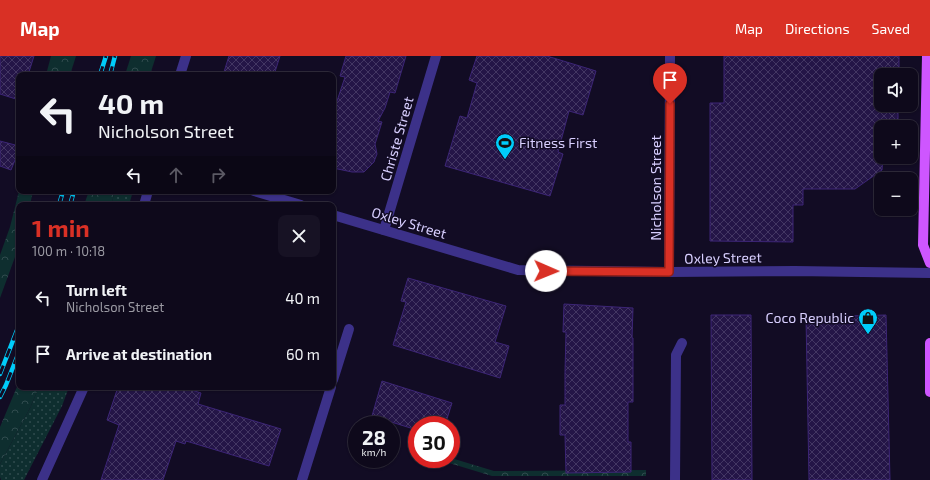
<!DOCTYPE html>
<html lang="en">
<head>
<meta charset="utf-8">
<style>
	body { margin:0; font-family:"Exo 2",sans-serif; background:#171224; color:#f1f3f6; height:100vh; display:flex; flex-direction:column; font-size:15px; white-space:nowrap }
	* { box-sizing:border-box; margin:0 }
	p { font-size:13px; color:#9b9aa3 }
	.icon { flex:none; width:22px; height:22px; fill:none; stroke:currentColor; stroke-width:2; stroke-linecap:round; stroke-linejoin:round }
	.map { position:relative; flex:1; overflow:hidden }
	.details { position:absolute; left:16px; top:146px; width:320px; height:188px; display:flex; flex-direction:column; background:#0e091b; border-radius:8px; box-shadow:0 1px 3px #0004,0 0 0 1px #2e2a3a }
	.details>* { flex:none }
	.top-card { position:absolute; left:16px; top:16px; width:320px; height:122px; border-radius:8px; box-shadow:0 1px 3px #0004,0 0 0 1px #2e2a3a; background:#0e091b; color:#f1f3f6; overflow:hidden }
	.buttons { position:absolute; left:874px; top:12px; display:grid; gap:8px }
	.buttons a { display:grid; place-items:center; width:44px; height:44px; border-radius:8px; background:#0e091b; box-shadow:0 1px 3px #0004,0 0 0 1px #2e2a3a; font-size:20px }
	.speed { position:absolute; left:348px; top:360px; display:flex; gap:8px; font-size:20px; font-weight:700; text-align:center }
	.speed>* { display:grid; place-content:center; width:52px; height:52px; border-radius:50%; background:#0e091b; box-shadow:0 1px 3px #0004,0 0 0 1px #2e2a3a; line-height:1 }
	.speed small { font-size:10px; font-weight:400 }
	.speed .limit { border:6px solid #d22; background:#fff; color:#111 }
	.pin { position:absolute; display:grid; place-items:center; width:34px; height:34px; color:#fff; margin:-41px -17px; border-radius:50% 50% 50% 0; rotate:-45deg; box-shadow:0 0 4px #0007 }
	.pin .icon { rotate:45deg }
	.me { position:absolute; width:44px; margin:-22px; rotate:91deg; stroke-linejoin:round; filter:drop-shadow(0 0 3px #0008) }
	.turn { display:flex; align-items:center; gap:14px; height:84px; padding:0 16px; font-size:18px }
	.turn .icon { width:52px; height:52px; stroke-width:2.5 }
	.turn b { display:block; font-size:28px; line-height:34px }
	.lanes { display:flex; align-items:center; height:38px; padding:0 16px; background:#0003; justify-content:center; gap:20px; direction:ltr }
	.lanes .off { opacity:.35 }
	.round { display:grid; place-items:center; flex:none; width:42px; height:42px; border-radius:8px; background:#171224 }
	.headline { display:flex; align-items:center; justify-content:space-between; height:68px; padding:0 16px }
	h1 { font-size:24px; font-weight:700; line-height:30px; color:#d93025 }
	ul { padding:0; list-style:none }
	li { display:flex; align-items:center; gap:12px; height:56px; padding:0 16px }
	li div { flex:1 }
	li b { display:block; font-size:15px }
	li em { font-style:normal }
	header { display:flex; align-items:center; gap:24px; box-sizing:border-box; height:56px; padding:0 20px; background:#d93025; color:#fff }
	header strong { font-size:19px }
	nav { display:flex; gap:22px; margin-inline-start:auto; font-size:14px }
	.map>svg:first-child { display:block }
	.green { fill:url(#green-dots) }
	.forest { fill:url(#forest-crowns) }
	.building { fill:url(#building-cross-hatch); stroke:#3c2576 }
	.lines { fill:none; stroke-linecap:round; stroke-linejoin:round }
	.street { stroke:#3c3189; stroke-width:10 }
	.primary { stroke:#ce56ff; stroke-width:10 }
	.rail-casing { stroke:#00ccfa; stroke-width:4.5 }
	.rail { stroke:#120c24; stroke-width:3; stroke-dasharray:9; stroke-linecap:butt }
	.route-casing { stroke:#8d1f18; stroke-width:10 }
	.route { stroke:#d93025; stroke-width:7 }
	.labels { text-anchor:middle; stroke-width:3; stroke-linejoin:round; paint-order:stroke }
	.street-label { font-size:14px; fill:#d8cfff; stroke:#120c24 }
	.poi-label { font-size:14px; fill:#d8cfff; stroke:#120c24; text-anchor:start }
</style>
</head>
<body>
<header>
<strong>Map</strong>
<nav><a>Map</a><a>Directions</a><a>Saved</a></nav>
</header>
<div class="map">
<svg width="930" height="424" viewBox="0 0 930 424">
	<defs>
		<pattern id="green-dots" width="8" height="8" patternUnits="userSpaceOnUse"><rect width="8" height="8" fill="#0e2e2f"/><path d="M2 2h.1M6 6h.1" fill="none" stroke="#304b4e" stroke-width="1.8" stroke-linecap="round"/></pattern>
		<pattern id="forest-crowns" width="20" height="18" patternUnits="userSpaceOnUse"><rect width="20" height="18" fill="#0e2e2f"/><path d="M2 6a3 3 0 1 1 6 0M12 15a3 3 0 1 1 6 0" fill="none" stroke="#304b4e"/></pattern>
		<pattern id="building-cross-hatch" width="8" height="8" patternUnits="userSpaceOnUse"><rect width="8" height="8" fill="#241547"/><path d="M0 0l8 8M0 8l8-8" fill="none" stroke="#433663"/></pattern>
	</defs>
	<rect width="100%" height="100%" fill="#120c24"/>
	<g class="green">
		<polygon points="115,135 133,135 129,149 111,149"/>
		<polygon points="39,331 69,331 62,350 24,424 1,424 0,421 0,408 30,352"/>
	</g>
	<g class="forest">
		<polygon points="51,0 76,0 70,19 46,19"/>
		<polygon points="131,0 156,0 150,19 125,19"/>
		<polygon points="19,135 33,135 30,149 19,149 19,187 15,201 0,242 0,199 10,171"/>
		<polygon points="89,135 115,135 111,149 84,149"/>
		<polygon points="19,326 19,331 39,331 30,352 0,408 0,371"/>
		<polygon points="451,402 494,415 646,414 646,420 492,420 436,403 451,403"/>
	</g>
	<g class="building">
		<polygon points="0,0 34,0 28,19 19,19 19,44 0,38"/>
		<polygon points="229,0 280,0 274,19 223,19"/>
		<polygon points="346,0 406,0 395,37 390,36 385,52 378,65 382,66 375,88 377,98 375,103 374,106 364,116 352,116 333,112 333,57 345,21 340,20"/>
		<polygon points="477,0 547,0 596,15 583,59 569,55 558,96 563,98 550,140 445,110 460,60 467,62 477,27 469,24"/>
		<polygon points="724,0 899,0 899,19 881,19 881,49 898,49 898,71 881,71 881,101 883,101 882,114 855,133 803,133 803,149 793,149 793,186 710,185 710,47 724,47"/>
		<polygon points="0,85 19,90 19,94 11,114 0,110"/>
		<polygon points="408,222 506,250 495,286 509,290 500,322 393,289 406,246 401,245"/>
		<polygon points="564,248 633,252 632,282 633,282 633,346 628,346 628,386 631,386 631,416 566,417 565,379 560,379 560,349 565,349 565,316 566,276 563,276"/>
		<polygon points="711,259 751,259 752,424 712,424"/>
		<polygon points="886,259 890,424 809,424 806,261"/>
		<polygon points="382,325 452,347 445,369 417,369 417,374 372,360"/>
		<polygon points="118,331 182,331 201,337 198,348 281,373 269,410 186,385 185,388 176,385 163,424 101,424 119,369 107,364"/>
	</g>
	<g class="lines">
		<g class="street">
			<polyline points="180,19 186,0"/>
			<polyline points="254,135 301,149"/>
			<polyline points="144,149 148,135"/>
			<polyline points="333,159 518,214 669,216 795,215 930,217"/>
			<polyline points="384,174 436,0"/>
			<polyline points="669,216 670,0"/>
			<polyline points="333,324 349,273"/>
			<polyline points="42,424 84,331"/>
			<polyline points="302,424 331,331"/>
			<polyline points="675,424 676,299 682,287"/>
		</g>
		<g class="primary">
			<polyline points="927,0 923,189 930,207"/>
			<polyline points="930,287 930,336"/>
		</g>
		<defs>
			<g id="rail">
				<polyline points="100,19 106,0"/>
				<polyline points="110,19 115,0"/>
				<polyline points="59,149 63,135"/>
				<polyline points="70,149 74,135"/>
				<polyline points="0,318 19,269"/>
				<polyline points="0,341 6,329 19,296"/>
			</g>
		</defs>
		<use href="#rail" class="rail-casing"/>
		<use href="#rail" class="rail"/>
	</g>
	<g class="lines">
		<defs>
			<polyline id="route" points="546,215 669,216 670,48"/>
		</defs>
		<use href="#route" class="route-casing"/>
		<use href="#route" class="route"/>
	</g>
	<defs>
		<symbol id="stadium-pin" viewBox="-11 -11 22 30"><path d="M0 17L-7.5 6A9.5 9.5 0 1 1 7.5 6Z" fill="#00ccfa" stroke="#120c24"/><path d="M0-5a6.5 5 0 1 0 0 10a6.5 5 0 1 0 0-10ZM-3.5-1.8h7v3.6h-7Z" fill="#111"/></symbol>
		<symbol id="shop-pin" viewBox="-11 -11 22 30"><path d="M0 17L-7.5 6A9.5 9.5 0 1 1 7.5 6Z" fill="#00ccfa" stroke="#120c24"/><path d="M-5-2.5h2.3a2.7 3.5 0 0 1 5.4 0H5L5.5 6h-11ZM-1.5-2.5h3a1.5 2.3 0 0 0-3 0Z" fill="#111"/></symbol>
	</defs>
	<g fill-rule="evenodd">
		<use href="#stadium-pin" x="494" y="76" width="22" height="30"/>
		<use href="#shop-pin" x="857" y="251" width="22" height="30"/>
	</g>
	<g class="labels">
		<g class="street-label">
			<text transform="translate(397 83) rotate(-74)" y="5">Christe Street</text>
			<text transform="translate(656 132) rotate(-90)" y="5">Nicholson Street</text>
			<text transform="translate(409 167) rotate(17)" y="5">Oxley Street</text>
			<text transform="translate(723 202) rotate(-1)" y="5">Oxley Street</text>
		</g>
		<g class="poi-label">
			<text x="519" y="92">Fitness First</text>
			<text x="854" y="267" text-anchor="end">Coco Republic</text>
		</g>
	</g>
</svg>
<div class="buttons">
<a><svg class="icon" aria-label="sound" viewBox="0 0 24 24"><path d="M4 9h4l5-4v14l-5-4H4zM17 9q2 3 0 6"/></svg></a>
<a>+</a>
<a>−</a>
</div>
<div class="speed"><div>28<small>km/h</small></div><div class="limit">30</div></div>
<div class="pin" style="left:670px;top:48px;background:#d93025"><svg class="icon" aria-label="arrive" viewBox="0 0 24 24"><path d="M6 21V4h12l-3 4 3 4H6"/></svg></div>
<svg class="me" style="left:546px;top:215px" viewBox="-20 -20 40 40"><circle r="19" fill="#fff"/><path d="M0-13L10 11 0 6-10 11z" fill="#d93025"/></svg>
<div class="top-card">
<div class="turn"><svg class="icon" aria-label="left" viewBox="0 0 24 24"><path d="M17 20v-9H6M10 6l-5 5 5 5"/></svg><div><b>40 m</b>Nicholson Street</div></div>
<div class="lanes"><svg class="icon" aria-label="left" viewBox="0 0 24 24"><path d="M17 20v-9H6M10 6l-5 5 5 5"/></svg><svg class="icon off" aria-label="ahead" viewBox="0 0 24 24"><path d="M12 20V5M6 11l6-6 6 6"/></svg><svg class="icon off" aria-label="right" viewBox="0 0 24 24"><path d="M7 20v-9h11M14 6l5 5-5 5"/></svg></div>
</div>
<section class="details">
<div class="headline"><div><h1>1 min</h1><p>100 m · 10:18</p></div><a class="round"><svg class="icon" aria-label="close" viewBox="0 0 24 24"><path d="M6 6l12 12M18 6L6 18"/></svg></a></div>
<ul>
<li><svg class="icon" aria-label="left" viewBox="0 0 24 24"><path d="M17 20v-9H6M10 6l-5 5 5 5"/></svg><div><b>Turn left</b><p>Nicholson Street</p></div><em>40 m</em></li>
<li><svg class="icon" aria-label="arrive" viewBox="0 0 24 24"><path d="M6 21V4h12l-3 4 3 4H6"/></svg><div><b>Arrive at destination</b></div><em>60 m</em></li>
</ul>
</section>
</div>
</body>
</html>
